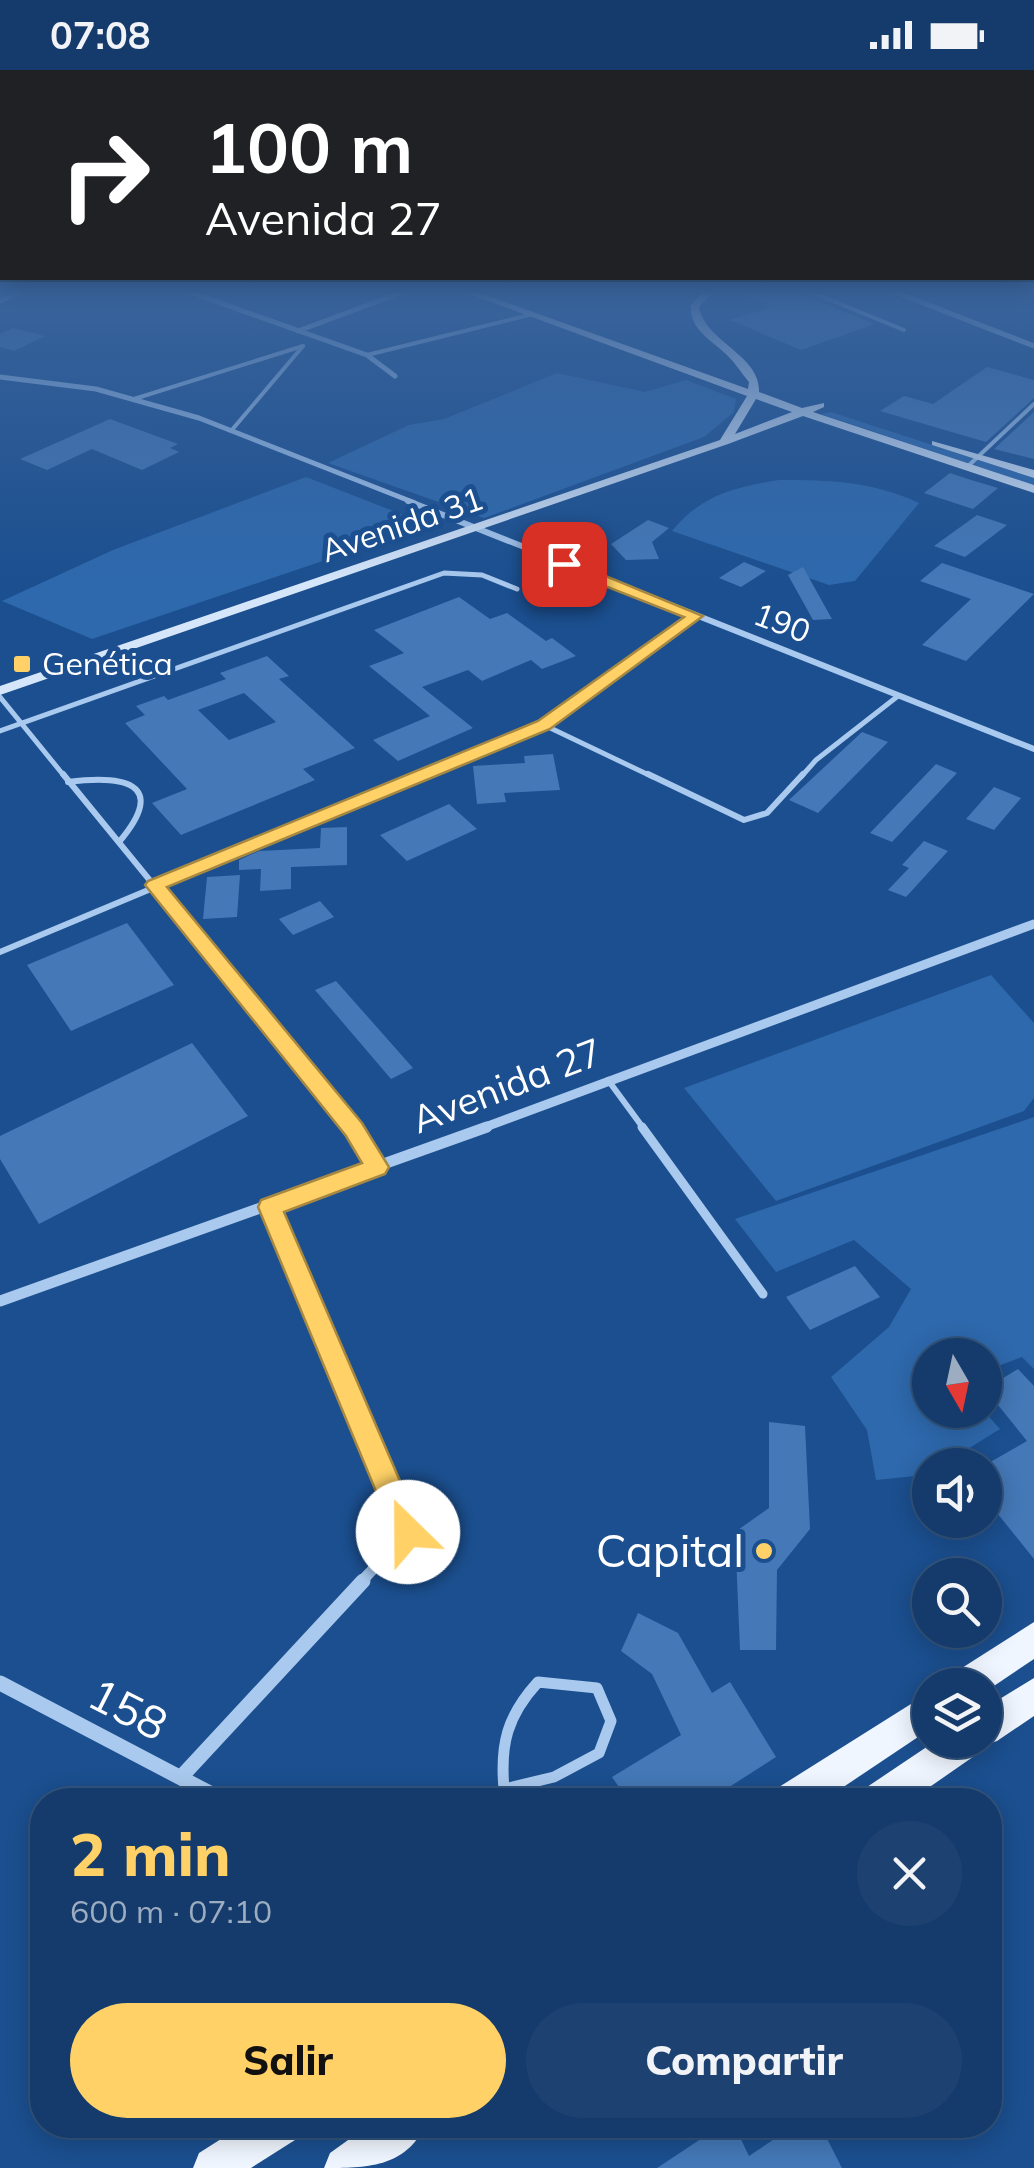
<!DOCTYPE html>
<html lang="es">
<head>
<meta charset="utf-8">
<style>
	body { margin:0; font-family:Mulish,sans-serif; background:#1d4271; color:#f1f3f6; height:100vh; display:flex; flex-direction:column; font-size:38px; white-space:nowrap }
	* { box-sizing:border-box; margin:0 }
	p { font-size:32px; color:#9dadc1 }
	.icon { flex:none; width:55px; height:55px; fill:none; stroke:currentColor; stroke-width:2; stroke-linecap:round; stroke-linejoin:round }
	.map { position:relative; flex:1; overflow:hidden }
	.drawer { position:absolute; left:30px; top:1718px; width:972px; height:350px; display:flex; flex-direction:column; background:#143b6b; border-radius:40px; box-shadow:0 5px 25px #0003,0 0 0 2px #33557e }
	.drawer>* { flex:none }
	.guide { position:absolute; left:0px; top:0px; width:1035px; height:210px; box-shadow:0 5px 25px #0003,0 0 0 2px #33557e; background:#202124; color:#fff; overflow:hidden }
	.needle { width:65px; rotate:171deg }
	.controls { position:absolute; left:912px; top:1268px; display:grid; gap:20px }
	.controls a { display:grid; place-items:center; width:90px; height:90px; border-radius:50%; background:#143b6b; box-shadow:0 5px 25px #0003,0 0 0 2px #33557e; font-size:50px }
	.pin { position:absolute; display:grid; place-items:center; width:85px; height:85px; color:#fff; margin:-42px; border-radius:20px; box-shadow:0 5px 15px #0006 }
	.me { position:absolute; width:110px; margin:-55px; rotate:337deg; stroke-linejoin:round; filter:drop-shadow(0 0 8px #0008) }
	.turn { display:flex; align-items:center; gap:35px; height:210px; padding:0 40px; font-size:45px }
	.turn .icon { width:130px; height:130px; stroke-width:2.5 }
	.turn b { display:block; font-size:70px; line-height:85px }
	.round { display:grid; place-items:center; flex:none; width:105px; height:105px; border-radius:52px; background:#1d4271 }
	.summary { display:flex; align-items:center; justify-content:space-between; height:170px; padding:0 40px }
	h1 { font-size:60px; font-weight:800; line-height:75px; color:#ffd166 }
	.cta { display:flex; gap:20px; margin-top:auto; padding:20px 40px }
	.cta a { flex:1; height:115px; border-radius:60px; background:#ffd166; color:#111; font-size:40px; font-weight:800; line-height:115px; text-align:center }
	.cta a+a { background:#1d4271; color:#f1f3f6 }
	.status { display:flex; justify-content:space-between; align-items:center; height:70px; padding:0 50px; background:#143b6b; direction:ltr }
	.status svg { height:28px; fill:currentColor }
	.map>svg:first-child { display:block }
	.green { fill:#2e69ad }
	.building { fill:#4478b7; fill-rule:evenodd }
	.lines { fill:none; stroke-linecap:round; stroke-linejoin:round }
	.lane-far4 { stroke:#a9c9ee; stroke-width:4 }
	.lane-far3 { stroke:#a9c9ee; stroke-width:5 }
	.lane-far2 { stroke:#a9c9ee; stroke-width:6 }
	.lane-far1 { stroke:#a9c9ee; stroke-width:9 }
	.lane { stroke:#a9c9ee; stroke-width:11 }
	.street-far4 { stroke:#a9c9ee; stroke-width:5 }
	.street-far3 { stroke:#a9c9ee; stroke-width:6 }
	.street-far2 { stroke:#a9c9ee; stroke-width:9 }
	.street-far1 { stroke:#a9c9ee; stroke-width:11 }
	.street { stroke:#a9c9ee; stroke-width:15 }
	.secondary { fill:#d6e6fa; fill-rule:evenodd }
	.primary { fill:#f0f6ff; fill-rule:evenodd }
	.route { fill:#ffd166; stroke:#a68842; stroke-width:2.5 }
	.poi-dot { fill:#ffd166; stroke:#1b4f8f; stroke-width:4 }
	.labels { text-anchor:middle; stroke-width:10; stroke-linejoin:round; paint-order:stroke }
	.far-street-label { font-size:32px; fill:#fff; stroke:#1b4f8f }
	.far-poi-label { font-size:32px; fill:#fff; stroke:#1b4f8f; text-anchor:start }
	.street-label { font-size:38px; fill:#fff; stroke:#1b4f8f }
	.near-poi-label { font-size:45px; fill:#fff; stroke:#1b4f8f; text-anchor:end }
	.near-street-label { font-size:45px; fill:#fff; stroke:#1b4f8f }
</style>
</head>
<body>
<div class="status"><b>07:08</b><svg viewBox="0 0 49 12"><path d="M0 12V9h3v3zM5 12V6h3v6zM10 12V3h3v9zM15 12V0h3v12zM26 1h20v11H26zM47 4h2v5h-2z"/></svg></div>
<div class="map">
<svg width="1034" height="2098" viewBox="0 0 1034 2098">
	<rect width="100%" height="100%" fill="#1b4f8f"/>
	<g class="green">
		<polygon points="557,303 645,322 686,310 736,329 734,342 704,367 484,448 328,393 409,355 444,349"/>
		<polygon points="831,342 1034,408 1034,415 821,344"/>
		<polygon points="306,407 429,455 92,569 2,531 113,480"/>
		<path d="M 779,410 C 829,410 872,411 919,433 L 855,511 L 829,515 L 672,461 C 701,425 735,417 779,410 Z"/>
		<polygon points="991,905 1034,953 1034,1028 1024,1041 776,1131 684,1018"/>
		<polygon points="1034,1047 1034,1299 1022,1287 985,1301 985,1285 930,1285 930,1340 983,1340 1000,1359 942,1395 930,1395 930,1402 925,1405 876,1410 867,1360 831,1307 889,1257 911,1219 854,1170 776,1202 735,1149"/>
	</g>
	<g class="building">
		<polygon points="734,220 790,220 875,254 801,280 730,250 772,237"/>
		<polygon points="13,258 45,266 14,281 0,277 0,264"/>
		<polygon points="987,297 1034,310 1034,328 986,372 880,341 904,326 933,334"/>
		<polygon points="1034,342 1034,389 994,379"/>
		<polygon points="110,349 178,374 170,378 179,382 142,400 92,379 47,400 20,389"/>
		<polygon points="950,403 968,409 998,418 973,439 924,423"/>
		<polygon points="977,445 1007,455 965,487 934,476"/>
		<polygon points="648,450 669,458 652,472 659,489 626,490 611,474"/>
		<polygon points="744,492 766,501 741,517 719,508"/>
		<polygon points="942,493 1034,524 966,591 922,575 971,529 920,511"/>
		<polygon points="803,497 832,549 813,550 788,505"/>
		<polygon points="459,527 490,549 507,543 546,571 552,568 576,586 542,599 531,590 482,611 468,600 422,617 473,658 398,691 373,670 430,646 369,596 404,583 374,560"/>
		<path d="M 267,586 L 289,606 L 279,609 L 355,678 L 303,699 L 315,710 L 181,765 L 152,733 L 187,719 L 125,653 L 145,645 L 136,636 L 164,626 L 168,630 L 226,609 L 220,603 ZM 244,623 L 276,652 L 229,670 L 198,640 Z"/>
		<polygon points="862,662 888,672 818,743 789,730"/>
		<polygon points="553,684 560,720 504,723 506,732 477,734 473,696 525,693 524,686"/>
		<polygon points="936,694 957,703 892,772 870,763"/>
		<polygon points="994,717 1021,728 994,760 966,749"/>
		<polygon points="449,734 477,759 407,791 380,765"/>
		<polygon points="347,757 347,795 291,797 291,819 260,821 261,799 239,800 239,790 259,781 320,778 321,758"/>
		<polygon points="924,771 948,781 906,827 888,820 909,798 902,795"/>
		<polygon points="240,805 237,847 203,849 207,807"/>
		<polygon points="320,831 334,847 293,865 279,849"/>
		<polygon points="127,853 174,915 71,961 27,895"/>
		<polygon points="336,911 413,998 391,1009 315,920"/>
		<polygon points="192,973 248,1046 39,1154 0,1089 0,1066"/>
		<polygon points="855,1196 880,1227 810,1260 786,1227"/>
		<polygon points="1018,1299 1034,1316 1034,1489 985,1428 985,1395 1027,1371 985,1319"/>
		<polygon points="769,1352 805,1356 810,1459 777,1500 776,1580 740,1580 735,1462 769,1438"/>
		<polygon points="638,1543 678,1563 712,1623 730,1612 776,1687 709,1730 628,1730 612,1707 681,1665 652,1604 621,1581"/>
		<polygon points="722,2055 734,2055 749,2086 795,2055 820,2055 842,2098 657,2098"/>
	</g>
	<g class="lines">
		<g class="lane-far4">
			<polyline points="806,220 904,260"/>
			<polyline points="367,285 529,245"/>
			<polyline points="134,329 303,276"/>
			<polyline points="231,361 303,276"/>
			<polyline points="966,398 1034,334"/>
		</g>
		<g class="lane-far3">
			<polyline points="0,627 65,707"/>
			<polyline points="544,655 653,707"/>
			<polyline points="0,661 444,503 482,505 517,519"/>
			<polyline points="420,707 544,655 696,546"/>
			<polyline points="801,707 816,690 898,626"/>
		</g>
		<g class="lane-far2">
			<polyline points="63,704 353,1059"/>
			<polyline points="648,704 744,750 767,743 803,704"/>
			<path d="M 68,712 C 122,705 170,712 119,772"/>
			<polyline points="0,882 426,704"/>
			<polyline points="608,1010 644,1059"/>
		</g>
		<g class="lane-far1">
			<polyline points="351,1057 377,1097"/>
			<polyline points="642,1057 763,1224"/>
		</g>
		<g class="lane">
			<path d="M 538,1612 L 597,1618 L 611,1651 L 599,1683 L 554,1707 L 504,1719 C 500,1674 507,1646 538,1612 Z"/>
			<polyline points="490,1730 504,1719"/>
		</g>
		<g class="street-far4">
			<polyline points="184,220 367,285 395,306"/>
			<polyline points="890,220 1034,276"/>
			<polyline points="0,231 25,220"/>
			<polyline points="298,261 408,220"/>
			<polyline points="0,307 96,319 199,348 415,433"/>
		</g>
		<polyline class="street-far3" points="408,431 1034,679"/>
		<polyline class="street-far2" points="480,1059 1034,854"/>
		<g class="street-far1">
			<polyline points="270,1137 408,1462 360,1513"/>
			<polyline points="0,1231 487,1057"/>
		</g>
		<g class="street">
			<polyline points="0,1613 223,1730"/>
			<polyline points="182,1706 363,1511"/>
		</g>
		<g class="secondary">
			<path d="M 458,220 L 472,220 L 748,319 L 749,312 C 742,304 736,294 728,286 C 712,270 689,260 691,235 L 705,220 L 714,220 L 699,237 C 705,272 761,285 759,322 L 802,338 L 824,333 L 824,337 L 813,342 L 1034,415 L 1034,423 L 803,346 L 728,374 L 0,625 L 0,616 L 720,370 L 747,326 ZM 756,329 L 792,342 L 735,364 Z"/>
			<polygon points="932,371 1034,400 1034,408 932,375"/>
		</g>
		<g class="primary">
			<polygon points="1034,1552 1034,1589 985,1622 985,1615 949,1615 954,1603"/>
			<polygon points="1034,1608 1034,1646 997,1671 983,1676 980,1682 911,1730 862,1730 867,1717 937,1670 985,1670 985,1638"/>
			<polygon points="930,1622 930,1659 824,1730 774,1730 779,1717"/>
			<polygon points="243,2055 301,2055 295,2070 251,2098 193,2098 199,2083"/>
			<path d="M 369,2055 L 425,2055 C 406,2098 365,2098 324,2098 L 330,2083 Z"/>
		</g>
	</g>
	<linearGradient id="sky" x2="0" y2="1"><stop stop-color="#0f2b4f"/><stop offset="0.43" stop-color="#39639b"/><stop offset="1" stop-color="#39639b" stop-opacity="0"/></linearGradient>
	<rect width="1034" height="514" fill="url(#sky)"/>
	<polygon class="route" points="559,491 569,491 703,546 550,659 167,817 362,1053 389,1097 385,1104 284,1142 422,1462 418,1472 408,1476 397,1472 258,1137 261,1130 362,1093 346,1066 145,815 148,811 538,651 684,547 559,498"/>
	<g class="poi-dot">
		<rect x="12" y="584" width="20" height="20" rx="5"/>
		<circle cx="764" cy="1481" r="10"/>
	</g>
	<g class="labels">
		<g class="far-street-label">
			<text transform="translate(402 455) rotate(-19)" y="11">Avenida 31</text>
			<text transform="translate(782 553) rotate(21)" y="11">190</text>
		</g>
		<g class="far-poi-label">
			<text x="42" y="605">Genética</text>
		</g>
		<g class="street-label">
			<text transform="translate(507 1016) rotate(-21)" y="13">Avenida 27</text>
		</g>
		<g class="near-poi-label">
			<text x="744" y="1497">Capital</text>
		</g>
		<g class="near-street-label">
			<text transform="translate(128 1639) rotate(27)" y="16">158</text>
		</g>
	</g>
</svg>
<div class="controls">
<a><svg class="needle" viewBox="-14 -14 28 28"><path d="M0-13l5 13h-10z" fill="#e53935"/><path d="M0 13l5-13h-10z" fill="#9dadc1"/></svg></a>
<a><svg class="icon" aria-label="sound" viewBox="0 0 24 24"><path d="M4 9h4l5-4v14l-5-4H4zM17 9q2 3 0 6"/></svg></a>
<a><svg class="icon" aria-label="search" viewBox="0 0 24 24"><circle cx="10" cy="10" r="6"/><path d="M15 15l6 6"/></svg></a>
<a><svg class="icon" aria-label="layers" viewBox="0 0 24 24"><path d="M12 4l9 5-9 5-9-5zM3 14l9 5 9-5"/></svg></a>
</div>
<div class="pin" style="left:564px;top:494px;background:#d93025"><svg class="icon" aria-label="arrive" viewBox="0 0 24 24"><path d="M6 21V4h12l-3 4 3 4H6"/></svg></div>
<svg class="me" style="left:408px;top:1462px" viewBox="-20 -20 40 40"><circle r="19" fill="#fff"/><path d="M0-13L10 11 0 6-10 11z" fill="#ffd166"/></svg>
<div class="guide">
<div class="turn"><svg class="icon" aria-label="right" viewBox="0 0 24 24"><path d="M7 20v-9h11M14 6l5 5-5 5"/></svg><div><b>100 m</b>Avenida 27</div></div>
</div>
<section class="drawer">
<div class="summary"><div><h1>2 min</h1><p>600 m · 07:10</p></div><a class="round"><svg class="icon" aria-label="close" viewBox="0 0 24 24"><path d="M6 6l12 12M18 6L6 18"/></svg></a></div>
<div class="cta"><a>Salir</a><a>Compartir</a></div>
</section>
</div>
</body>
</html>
